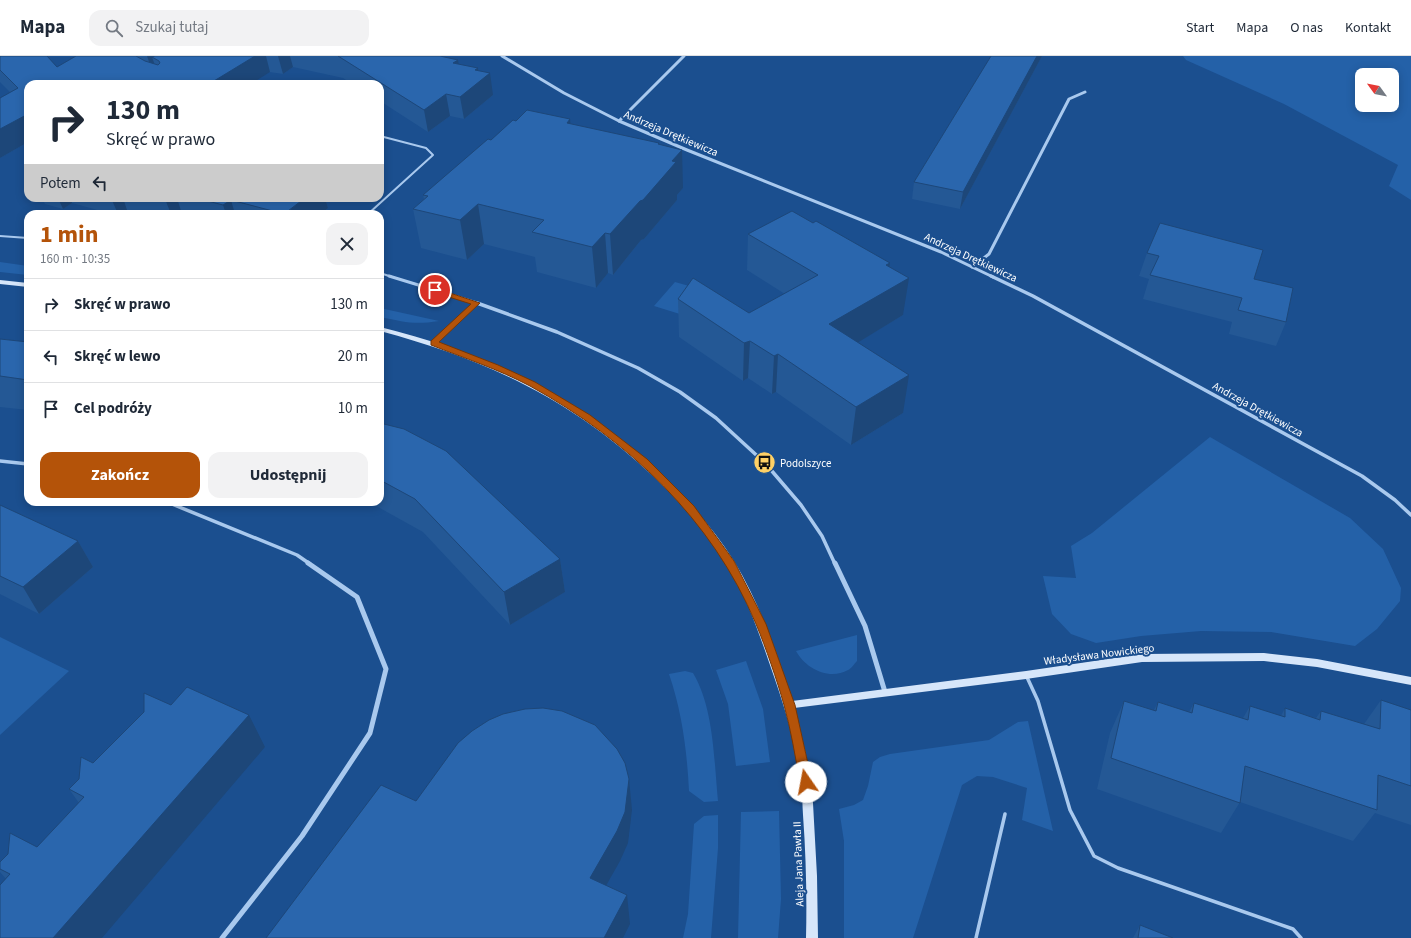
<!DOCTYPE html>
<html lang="pl">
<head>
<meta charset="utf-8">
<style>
	body { margin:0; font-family:"Source Sans 3",sans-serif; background:#f2f2f3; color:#1f2937; height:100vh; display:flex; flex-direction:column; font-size:15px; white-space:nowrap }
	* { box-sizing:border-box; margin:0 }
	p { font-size:13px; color:#747a83 }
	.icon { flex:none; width:22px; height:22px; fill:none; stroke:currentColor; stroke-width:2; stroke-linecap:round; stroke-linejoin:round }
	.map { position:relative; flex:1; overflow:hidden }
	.drawer { position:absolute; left:24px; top:154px; width:360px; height:296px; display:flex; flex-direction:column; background:#fff; border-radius:12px; box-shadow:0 2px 10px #0003 }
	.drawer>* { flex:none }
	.banner { position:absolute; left:24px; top:24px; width:360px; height:122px; border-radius:12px; box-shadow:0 2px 10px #0003; background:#fff; color:#1f2937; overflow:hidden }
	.needle { width:26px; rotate:303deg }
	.fabs { position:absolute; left:1355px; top:12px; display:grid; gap:8px }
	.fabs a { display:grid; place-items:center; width:44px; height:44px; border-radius:8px; background:#fff; box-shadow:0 2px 10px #0003; font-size:20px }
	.pin { position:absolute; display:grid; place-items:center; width:34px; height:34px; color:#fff; margin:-17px; border:2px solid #fff; border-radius:50%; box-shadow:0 1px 4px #0007 }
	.me { position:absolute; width:44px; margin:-22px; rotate:348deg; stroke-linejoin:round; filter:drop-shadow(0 0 3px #0008) }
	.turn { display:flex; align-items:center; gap:14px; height:84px; padding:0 16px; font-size:18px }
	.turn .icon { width:52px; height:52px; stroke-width:2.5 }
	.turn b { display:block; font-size:28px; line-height:34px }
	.then { display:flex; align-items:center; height:38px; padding:0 16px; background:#0003; gap:8px; font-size:15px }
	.round { display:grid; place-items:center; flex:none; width:42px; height:42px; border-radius:12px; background:#f2f2f3 }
	.summary { display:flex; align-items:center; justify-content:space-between; height:68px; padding:0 16px }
	h1 { font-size:24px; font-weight:700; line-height:30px; color:#b45309 }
	.cta { display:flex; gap:8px; margin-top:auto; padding:8px 16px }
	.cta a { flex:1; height:46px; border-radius:12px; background:#b45309; color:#fff; font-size:16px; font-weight:700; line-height:46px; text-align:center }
	.cta a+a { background:#f2f2f3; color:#1f2937 }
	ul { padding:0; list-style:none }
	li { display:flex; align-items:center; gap:12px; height:52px; padding:0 16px; border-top:1px solid #e0e1e3 }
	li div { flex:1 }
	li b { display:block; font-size:15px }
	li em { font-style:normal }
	header { display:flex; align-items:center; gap:24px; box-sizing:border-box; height:56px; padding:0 20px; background:#fff; border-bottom:1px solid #e0e1e3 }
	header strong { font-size:19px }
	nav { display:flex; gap:22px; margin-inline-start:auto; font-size:14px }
	.search { width:280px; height:36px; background:#f2f2f3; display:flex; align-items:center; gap:10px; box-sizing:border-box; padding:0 14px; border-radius:12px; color:#747a83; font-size:15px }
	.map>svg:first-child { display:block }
	.green { fill:#2461a8; fill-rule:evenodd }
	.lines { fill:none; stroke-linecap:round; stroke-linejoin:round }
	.lane-far2 { stroke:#a9c9ee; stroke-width:2 }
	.lane-far1 { stroke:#a9c9ee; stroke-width:3 }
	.lane { stroke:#a9c9ee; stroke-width:3.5 }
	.street-far2 { stroke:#a9c9ee; stroke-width:3 }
	.street-far1 { stroke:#a9c9ee; stroke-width:3.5 }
	.street { stroke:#a9c9ee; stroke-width:5 }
	.secondary { fill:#d6e6fa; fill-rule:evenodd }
	.wall { fill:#245895 }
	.shaded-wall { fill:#1d4779 }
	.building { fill:#2a66ad; stroke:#1d4779 }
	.route { fill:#b45309; stroke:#753606 }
	.labels { text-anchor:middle; stroke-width:4; stroke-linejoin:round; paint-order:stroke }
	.street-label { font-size:11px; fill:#fff; stroke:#1b4f8f }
	.poi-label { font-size:11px; fill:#fff; stroke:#1b4f8f; text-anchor:start }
</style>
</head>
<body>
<header>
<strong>Mapa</strong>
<div class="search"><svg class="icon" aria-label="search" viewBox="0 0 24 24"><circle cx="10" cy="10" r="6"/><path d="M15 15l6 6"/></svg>Szukaj tutaj</div>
<nav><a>Start</a><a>Mapa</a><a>O nas</a><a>Kontakt</a></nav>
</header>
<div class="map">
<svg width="1411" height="882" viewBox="0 0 1411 882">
	<rect width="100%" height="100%" fill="#1b4f8f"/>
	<g class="green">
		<path d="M 1183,0 L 1411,0 L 1411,144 L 1389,130 L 1398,109 L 1284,48 L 1186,4 ZM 1362,19 L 1392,19 L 1392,49 L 1362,49 Z"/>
		<polygon points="0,206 28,210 28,219 0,216"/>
		<polygon points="675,226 717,238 696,263 654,250"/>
		<path d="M 380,252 L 439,265 C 414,269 405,266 380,261 Z"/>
		<polygon points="1210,381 1350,462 1383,493 1401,532 1400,545 1377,573 1355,590 1271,576 1201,575 1141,580 1096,587 1071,578 1052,558 1043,520 1076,522 1071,490 1092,477"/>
		<path d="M 857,579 L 857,605 C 854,608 851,613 848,614 C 829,625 805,612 796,595 Z"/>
		<polygon points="0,581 69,615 0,679"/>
		<polygon points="746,605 763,653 770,706 736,710 728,648 716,614"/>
		<path d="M 685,615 L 693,617 C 714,652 714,705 718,745 L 704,746 L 689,735 C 687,695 682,656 669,618 Z"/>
		<polygon points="1028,665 1053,775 1022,764 1027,732 993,721 977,720 962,729 913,882 844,882 844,785 839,753 854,749 863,744 868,730 873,706 880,701 890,698 989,684 1018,666"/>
		<polygon points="779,755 781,843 778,882 738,882 741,756"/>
		<polygon points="718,759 718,792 711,882 683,882 688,858 694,768 704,760"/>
	</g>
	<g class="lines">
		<g class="lane-far2">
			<polyline points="368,158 433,99 426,92 380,80"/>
			<polyline points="0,180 28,182"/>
			<polyline points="380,217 392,221"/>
		</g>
		<polyline class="lane-far1" points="389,220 477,247"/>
		<g class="lane">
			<polyline points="1026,619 1038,645 1070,754 1094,800 1118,812 1293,873 1301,882"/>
			<polyline points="976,882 1005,758"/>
		</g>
		<g class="street-far2">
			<polyline points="502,0 564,37 619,65 687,94 941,196 993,221"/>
			<polyline points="619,65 684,0"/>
			<polyline points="972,211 989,198 1069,43 1085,36"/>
		</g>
		<g class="street-far1">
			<polyline points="991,220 1033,240 1362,420 1395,444 1411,459"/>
			<polyline points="434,287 477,247 557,276 638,312 680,336 716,362 765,407 801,449 822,480 835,508"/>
			<polyline points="0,405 28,408"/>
			<polyline points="167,446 297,499 310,508"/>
		</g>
		<g class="street">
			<polyline points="835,507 865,570 885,636"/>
			<polyline points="222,882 302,780 370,677 386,613 357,541 308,507"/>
		</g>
		<g class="secondary">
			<polygon points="0,224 28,227 28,231 0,228"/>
			<path d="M 380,271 C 489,298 578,340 660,418 C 688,444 714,473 734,505 C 760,548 777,597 792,645 L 1026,615 L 1142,598 L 1264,597 L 1317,603 L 1411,621 L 1411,629 L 1317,611 L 1264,605 L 1142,606 L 1026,623 L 794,652 L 805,695 L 812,729 L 817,820 L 818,882 L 806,882 C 807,841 806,800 803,759 C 802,748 803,737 801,726 C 796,687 784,649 771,612 C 759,577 747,542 728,510 C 708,477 682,448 655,422 C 573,344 488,304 380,275 Z"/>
		</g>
	</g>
	<g class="wall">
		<polygon points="0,0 57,11 76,0 440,0 458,8 478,14 493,39 464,63 450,60 428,76 380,45 380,28 353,28 343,22 293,11 283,18 270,16 28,28 28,86 0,102 10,36 0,26"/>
		<polygon points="991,0 1042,0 960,153 912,143 914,126"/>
		<polygon points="516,65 571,68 659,87 659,89 683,132 677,139 677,144 644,183 641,184 613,219 608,217 596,232 537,216 535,201 484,188 467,204 421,192 413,153 424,143 423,139 491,84"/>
		<polygon points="42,142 325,142 328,152 321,158 143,158 127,154 121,158 112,158 72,147 63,153 45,148"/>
		<polygon points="813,167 890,207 889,211 903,259 858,286 903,357 851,389 776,336 772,338 748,322 743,325 679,281 678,243 749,257 785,238 747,214 748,178"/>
		<polygon points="1147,197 1254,223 1286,266 1276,290 1229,278 1232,266 1143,243 1149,223 1139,220"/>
		<polygon points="0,283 28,286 28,354 0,351"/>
		<polygon points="380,367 560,503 565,536 510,569 423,476 369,446 380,446"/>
		<polygon points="0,449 78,485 93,511 39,558 0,538"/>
		<polygon points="1381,644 1411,654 1411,769 1375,757 1353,785 1240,746 1221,777 1097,733 1110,677 1124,645 1154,654 1158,646 1189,656 1194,647 1243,662 1250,650 1281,660 1285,652 1316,662 1321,655 1364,668"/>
		<polygon points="171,649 265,691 6,823 0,816 0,806 8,798 37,791 79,747 69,733 79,723 93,707"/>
		<polygon points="1140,869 1173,882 1133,882"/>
	</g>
	<g class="shaded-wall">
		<polygon points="147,0 189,0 152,1 158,18 154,20"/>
		<polygon points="255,0 266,0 270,16 251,28 209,28"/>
		<polygon points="278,0 290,0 293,11 283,18"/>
		<polygon points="1037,0 1042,0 960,153 963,136"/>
		<polygon points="458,4 461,25 453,7"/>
		<polygon points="478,12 479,25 490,17 493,39 464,63 460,41 475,14"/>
		<polygon points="446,38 450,60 428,76 424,54"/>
		<polygon points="28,58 28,86 0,102 0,73"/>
		<polygon points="570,63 574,101 567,67"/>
		<polygon points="659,87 660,124 672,105 682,94 683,132 677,139 677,144 644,183 641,184 613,219 610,178 640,145 658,88"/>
		<polygon points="58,142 70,142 72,147 63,153"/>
		<polygon points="111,142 123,142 127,154 121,158 118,158"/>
		<polygon points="167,142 177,142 182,158 171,158 165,143"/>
		<polygon points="305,142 325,142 328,152 321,158 285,158"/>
		<polygon points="231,144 235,158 226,158 223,149"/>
		<polygon points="478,148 484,188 467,204 460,164"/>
		<polygon points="605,177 608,217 596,232 592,191"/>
		<polygon points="890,207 886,235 909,222 903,259 826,306 829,268 886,209"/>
		<polygon points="750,285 748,322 743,325 744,287"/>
		<polygon points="778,298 776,336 772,338 774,300"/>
		<polygon points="909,319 903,357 851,389 856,351"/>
		<polygon points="78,485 93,511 39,558 23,531"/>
		<polygon points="560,503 565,536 510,569 504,536"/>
		<polygon points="249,659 265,691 102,882 53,882"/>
		<polygon points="629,723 632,754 628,787 620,805 594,851 590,822"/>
		<polygon points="627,839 630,868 623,882 604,882"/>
	</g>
	<g class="building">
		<polygon points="0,0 47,0 57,11 76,0 136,0 145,5 158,9 160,7 159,5 152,1 155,0 255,0 209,28 28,28 28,58 0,73 0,42 18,32 0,14"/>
		<polygon points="338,0 440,0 458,4 453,7 478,12 475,14 490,17 460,41 446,38 424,54"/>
		<polygon points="991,0 1037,0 963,136 914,126"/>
		<polygon points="527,54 570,63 567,67 659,87 658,88 682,94 672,105 676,106 643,144 640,145 610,178 605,177 592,191 532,176 544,164 478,148 460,164 413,153 428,140 423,139 459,108 488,83 491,84 513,64 516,65"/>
		<polygon points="196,142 305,142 284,158 231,144 223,149"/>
		<polygon points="792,155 813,167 816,165 890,207 886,209 909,222 829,268 909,319 856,351 778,298 774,300 750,285 744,287 678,243 693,222 749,257 818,219 748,178"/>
		<polygon points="1160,167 1263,194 1254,223 1293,232 1286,266 1238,254 1242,242 1150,219 1159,200 1147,197"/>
		<polygon points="0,283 28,286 28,324 0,320"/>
		<polygon points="380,367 404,373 446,395 560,503 504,536 415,443 380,424"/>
		<polygon points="0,449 78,485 23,531 0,520"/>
		<polygon points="187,631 249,659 53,882 0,882 0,829 10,818 0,813 0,806 8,798 10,777 37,791 84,741 69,733 79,723 81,701 93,707 144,656 144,637 171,649"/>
		<polygon points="1381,644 1411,654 1411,730 1378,719 1377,754 1245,710 1240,747 1111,702 1124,645 1156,655 1158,646 1192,657 1194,647 1248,664 1250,650 1285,661 1285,652 1320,664 1321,655 1380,673"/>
		<polygon points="543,652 562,655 595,669 617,693 625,707 629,723 625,756 617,775 590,822 627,839 604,882 266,882 381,729 416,745 458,687 472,675 489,664 503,658 525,653"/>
		<polygon points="1140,869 1173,882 1138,882"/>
	</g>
	<path class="route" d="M 435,232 L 480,247 L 439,286 L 498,309 L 535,326 L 590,359 L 647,403 L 694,450 L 734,505 L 766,568 L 795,649 L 812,726 L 810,730 L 806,731 L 802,730 L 800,726 C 795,700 791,674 784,649 C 777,624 766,592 756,568 C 712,463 628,384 530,330 C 498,313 464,302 431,289 L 431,285 L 471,248 L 433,236 L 431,234 Z"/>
	<defs>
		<symbol id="bus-disc" viewBox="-11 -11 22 22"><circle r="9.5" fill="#ffd166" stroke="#1b4f8f"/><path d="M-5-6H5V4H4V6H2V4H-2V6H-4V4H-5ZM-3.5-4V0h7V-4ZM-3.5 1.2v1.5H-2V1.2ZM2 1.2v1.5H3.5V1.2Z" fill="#111"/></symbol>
	</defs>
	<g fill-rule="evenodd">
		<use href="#bus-disc" x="752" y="394" width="25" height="25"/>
	</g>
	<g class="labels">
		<g class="street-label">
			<text transform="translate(671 77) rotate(23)" y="4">Andrzeja Drętkiewicza</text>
			<text transform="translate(971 201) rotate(25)" y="4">Andrzeja Drętkiewicza</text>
			<text transform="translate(1258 353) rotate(29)" y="4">Andrzeja Drętkiewicza</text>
			<text transform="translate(1099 598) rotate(-7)" y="4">Władysława Nowickiego</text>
			<text transform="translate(798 808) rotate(-92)" y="4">Aleja Jana Pawła II</text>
		</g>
		<g class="poi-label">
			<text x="780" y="411">Podolszyce</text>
		</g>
	</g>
</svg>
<div class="fabs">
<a><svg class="needle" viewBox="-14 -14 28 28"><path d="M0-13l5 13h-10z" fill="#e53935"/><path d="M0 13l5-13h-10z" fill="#747a83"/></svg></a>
</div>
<div class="pin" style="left:435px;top:234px;background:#d93025"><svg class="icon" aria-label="arrive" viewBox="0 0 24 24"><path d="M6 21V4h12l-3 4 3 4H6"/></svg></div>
<svg class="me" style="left:806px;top:726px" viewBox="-20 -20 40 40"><circle r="19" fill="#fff"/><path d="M0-13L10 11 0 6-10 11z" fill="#b45309"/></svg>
<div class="banner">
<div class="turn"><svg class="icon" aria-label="right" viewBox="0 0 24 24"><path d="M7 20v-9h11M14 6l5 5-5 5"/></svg><div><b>130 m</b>Skręć w prawo</div></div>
<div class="then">Potem<svg class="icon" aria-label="left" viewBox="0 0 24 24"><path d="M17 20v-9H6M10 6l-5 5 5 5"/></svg></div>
</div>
<section class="drawer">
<div class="summary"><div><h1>1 min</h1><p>160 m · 10:35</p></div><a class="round"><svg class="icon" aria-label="close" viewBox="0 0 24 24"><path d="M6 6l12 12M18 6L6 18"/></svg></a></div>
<ul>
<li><svg class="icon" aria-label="right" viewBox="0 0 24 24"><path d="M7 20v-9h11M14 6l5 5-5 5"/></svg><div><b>Skręć w prawo</b></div><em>130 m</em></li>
<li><svg class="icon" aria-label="left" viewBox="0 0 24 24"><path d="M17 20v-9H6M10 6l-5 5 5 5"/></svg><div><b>Skręć w lewo</b></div><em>20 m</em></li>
<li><svg class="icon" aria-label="arrive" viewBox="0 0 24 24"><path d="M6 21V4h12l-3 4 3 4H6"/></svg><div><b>Cel podróży</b></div><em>10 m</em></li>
</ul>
<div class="cta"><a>Zakończ</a><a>Udostępnij</a></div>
</section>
</div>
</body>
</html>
